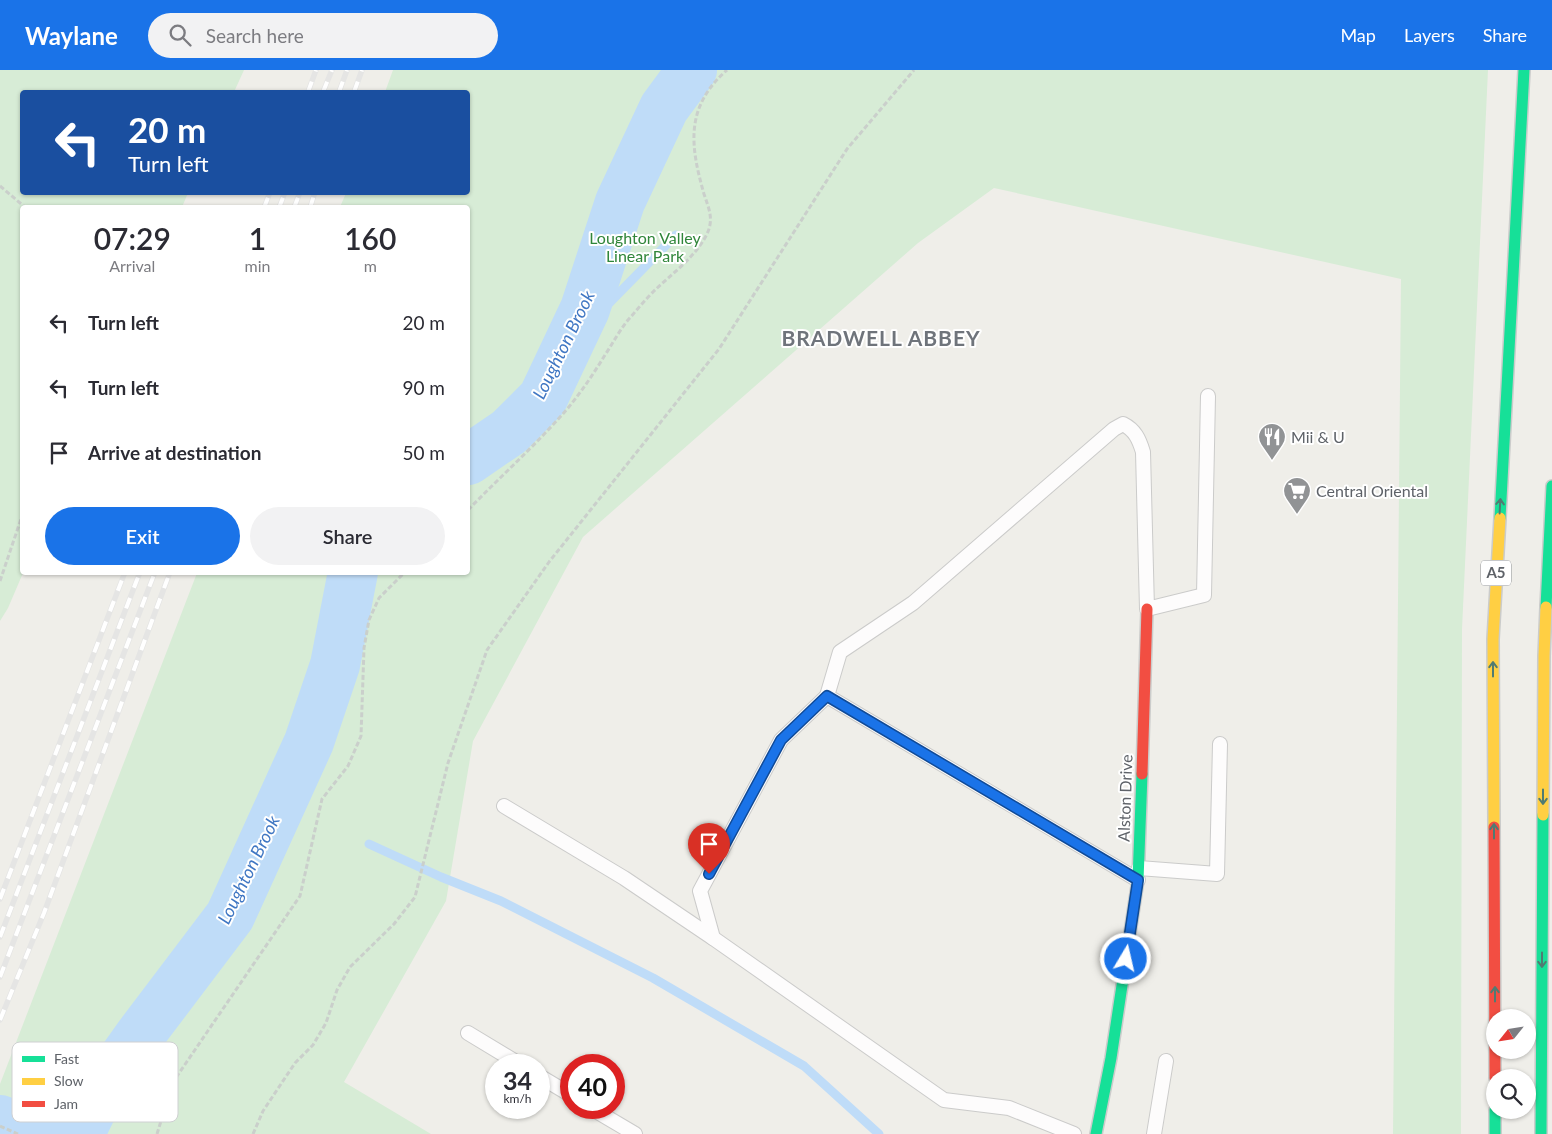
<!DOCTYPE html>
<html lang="en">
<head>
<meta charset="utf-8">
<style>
	body { margin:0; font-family:Lato,sans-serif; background:#f2f2f3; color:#2b2b33; height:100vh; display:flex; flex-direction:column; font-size:19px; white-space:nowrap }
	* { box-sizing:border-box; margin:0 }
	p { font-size:16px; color:#7c7c81 }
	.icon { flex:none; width:28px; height:28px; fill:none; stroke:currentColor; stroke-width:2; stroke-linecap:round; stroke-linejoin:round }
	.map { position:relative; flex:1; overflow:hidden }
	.side { position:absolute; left:20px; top:135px; width:450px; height:370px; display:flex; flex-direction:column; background:#fff; border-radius:5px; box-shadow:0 1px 4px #0004 }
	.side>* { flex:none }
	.top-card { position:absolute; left:20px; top:20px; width:450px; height:105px; border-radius:5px; box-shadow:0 1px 4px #0004; background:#1a4fa0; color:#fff; overflow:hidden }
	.needle { width:32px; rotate:240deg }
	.fabs { position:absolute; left:1486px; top:939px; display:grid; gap:10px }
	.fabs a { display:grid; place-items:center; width:50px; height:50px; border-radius:50%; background:#fff; box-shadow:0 1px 4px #0004; font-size:25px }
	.speed { position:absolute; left:485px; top:984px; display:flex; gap:10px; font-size:25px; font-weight:700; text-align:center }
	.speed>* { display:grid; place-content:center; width:65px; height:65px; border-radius:50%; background:#fff; box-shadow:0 1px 4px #0004; line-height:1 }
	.speed small { font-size:12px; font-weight:400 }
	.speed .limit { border:8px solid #d22; background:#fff; color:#111 }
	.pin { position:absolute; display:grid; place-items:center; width:42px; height:42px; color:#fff; margin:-51px -21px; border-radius:50% 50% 50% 0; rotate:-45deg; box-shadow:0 0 5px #0007 }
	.pin .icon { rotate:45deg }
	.me { position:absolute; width:55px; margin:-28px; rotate:9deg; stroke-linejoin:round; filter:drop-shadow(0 0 4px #0008) }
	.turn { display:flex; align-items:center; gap:18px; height:105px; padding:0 25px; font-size:22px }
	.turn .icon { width:65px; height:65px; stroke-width:2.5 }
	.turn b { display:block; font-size:35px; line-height:42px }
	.eta { display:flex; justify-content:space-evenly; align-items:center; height:85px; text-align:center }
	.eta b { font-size:30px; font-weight:600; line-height:35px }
	.cta { display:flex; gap:10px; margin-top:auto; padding:10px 25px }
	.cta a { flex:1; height:58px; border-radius:30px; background:#1a73e8; color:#fff; font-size:20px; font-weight:600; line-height:58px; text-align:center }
	.cta a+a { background:#f2f2f3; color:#2b2b33 }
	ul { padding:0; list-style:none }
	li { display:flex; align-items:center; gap:15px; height:65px; padding:0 25px }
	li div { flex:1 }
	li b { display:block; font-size:19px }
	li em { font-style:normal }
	header { display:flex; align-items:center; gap:30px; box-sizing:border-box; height:70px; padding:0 25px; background:#1a73e8; color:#fff }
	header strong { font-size:24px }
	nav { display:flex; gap:28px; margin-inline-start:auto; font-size:18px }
	.search { width:350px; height:45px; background:#f2f2f3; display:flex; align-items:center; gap:12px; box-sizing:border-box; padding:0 18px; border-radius:28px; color:#7c7c81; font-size:19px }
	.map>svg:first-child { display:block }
	.green { fill:#d7ecd6 }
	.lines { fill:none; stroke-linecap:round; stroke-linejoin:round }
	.stream { stroke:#bfdcf8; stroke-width:9 }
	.river { stroke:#bfdcf8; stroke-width:50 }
	.lane-casing { stroke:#cbcbca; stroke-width:16 }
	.fast-casing { stroke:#cbcccb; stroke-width:14 }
	.slow-casing { stroke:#cbcccb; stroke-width:14 }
	.jam-casing { stroke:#cbcccb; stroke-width:14 }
	.path { stroke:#cacfcb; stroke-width:3; stroke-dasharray:5 2.5; stroke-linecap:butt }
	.lane { stroke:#fdfcfc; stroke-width:14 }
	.fast { stroke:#16e098; stroke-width:11 }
	.slow { stroke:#ffcf43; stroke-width:11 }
	.jam { stroke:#f24e42; stroke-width:11 }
	.rail-casing { stroke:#e5e5e4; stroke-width:5.5 }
	.rail { stroke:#fff; stroke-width:4; stroke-dasharray:11; stroke-linecap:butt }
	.oneway { stroke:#507b72 }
	.route-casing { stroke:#114b97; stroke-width:12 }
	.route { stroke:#1a73e8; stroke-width:9 }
	.labels { text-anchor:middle; stroke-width:4; stroke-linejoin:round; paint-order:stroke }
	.shield { fill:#fff; stroke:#8e9195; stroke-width:1 }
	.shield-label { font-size:15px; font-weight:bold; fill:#5e6268 }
	.park-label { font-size:16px; fill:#30863a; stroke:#fff }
	.poi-label { font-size:16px; fill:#5e6268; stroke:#fff; text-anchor:start }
	.street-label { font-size:16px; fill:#5e6268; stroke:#fff }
	.water-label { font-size:18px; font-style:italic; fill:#4077c3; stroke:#fff }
	.district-label { font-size:21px; font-weight:bold; letter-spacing:1px; fill:#6f747b; stroke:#fff }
	.key { fill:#fff; stroke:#cfd0d2; stroke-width:1 }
	.key-label { font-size:14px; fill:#5e6268 }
</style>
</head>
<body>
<header>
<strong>Waylane</strong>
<div class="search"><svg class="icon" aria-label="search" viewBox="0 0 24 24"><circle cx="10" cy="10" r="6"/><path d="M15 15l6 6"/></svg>Search here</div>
<nav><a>Map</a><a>Layers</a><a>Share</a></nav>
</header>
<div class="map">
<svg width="1552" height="1064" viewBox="0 0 1552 1064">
	<rect width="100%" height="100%" fill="#efeee9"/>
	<g class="green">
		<polygon points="0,0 244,0 234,22 22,22 22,122 188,123 182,137 22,138 23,503 8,538 0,551"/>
		<polygon points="393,0 1488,0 1462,559 1461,1064 1393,1064 1401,209 994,118 918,173 583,467 473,671 446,831 344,1012 431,1064 0,1064 0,1014 197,503 468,502 468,138 340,137 346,123 468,122 468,22 385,22"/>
	</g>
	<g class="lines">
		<g class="stream">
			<polyline points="568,275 676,165"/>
			<polyline points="369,774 441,807 501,831 653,908 804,996 879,1064"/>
		</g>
		<g class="river">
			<polyline points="468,390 509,362 543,328 585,239 620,132 664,38 692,0"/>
			<polyline points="0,1050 32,1064"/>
			<polyline points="76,1064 83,1057 101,1020 140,965 230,846 309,672 335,595 353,502"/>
		</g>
		<defs>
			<g id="lane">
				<polyline points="827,626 781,670 700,821 713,868 944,1030 1009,1038 1074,1064"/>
				<polyline points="504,736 624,808 713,868"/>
				<polyline points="1139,798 1217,804 1220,674"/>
				<path d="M 1138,810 L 827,626 L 840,582 L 913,533 L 1114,359 L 1123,354 C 1135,360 1139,369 1143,382 L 1147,539 L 1204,525 L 1208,326"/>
				<polyline points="468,963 521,995"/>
				<polyline points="539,1006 571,1025"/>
				<polyline points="591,1038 635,1064"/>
				<polyline points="1154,1064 1166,991"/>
			</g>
			<g id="fast">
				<polyline points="1500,448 1524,0"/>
				<polyline points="1546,537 1552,416"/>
				<polyline points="1495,1040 1495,1064"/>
				<polyline points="1096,1064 1111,988 1138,810 1142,704"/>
				<polyline points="1541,1064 1543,745"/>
			</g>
			<g id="slow">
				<polyline points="1543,745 1544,586 1546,537"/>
				<polyline points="1494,757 1493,569 1500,448"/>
			</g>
			<g id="jam">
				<polyline points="1142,704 1147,539"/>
				<polyline points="1494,757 1495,1008"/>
			</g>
		</defs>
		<use href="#lane" class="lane-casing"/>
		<use href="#fast" class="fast-casing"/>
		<use href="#slow" class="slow-casing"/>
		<use href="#jam" class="jam-casing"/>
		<g class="path">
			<polyline points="0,116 26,138"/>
			<path d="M 468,440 C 501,406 537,374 568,338 C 582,321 594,303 605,285 C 613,273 619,261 628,250 C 636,241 644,231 653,222 C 671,204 695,188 707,164 C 714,149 709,139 704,124 C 690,75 685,37 727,0"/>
			<polyline points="0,511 22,446"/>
			<polyline points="0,1056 18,1064"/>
			<polyline points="157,1064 173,1012 300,826 322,729 348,696 361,666 364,578 369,550 379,528 405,502"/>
			<polyline points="253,1064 263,1041 295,993 313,975 326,953 337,920 350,897 394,854 415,827 448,693 487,580 549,492 719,279 847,79 914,0"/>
		</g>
		<use href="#lane" class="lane"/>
		<use href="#fast" class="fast"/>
		<use href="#slow" class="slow"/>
		<use href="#jam" class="jam"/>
		<defs>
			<g id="rail">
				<polyline points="308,22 316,0"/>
				<polyline points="323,22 332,0"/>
				<polyline points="339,22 347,0"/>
				<polyline points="354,22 362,0"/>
				<polyline points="264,138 270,122"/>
				<polyline points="279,138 285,122"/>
				<polyline points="294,138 300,122"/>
				<polyline points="310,138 315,122"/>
				<polyline points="0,829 125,502"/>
				<polyline points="0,867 140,502"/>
				<polyline points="0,907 155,502"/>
				<polyline points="0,950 44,843 170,502"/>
			</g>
		</defs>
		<use href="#rail" class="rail-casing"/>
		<use href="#rail" class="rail"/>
	</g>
	<defs><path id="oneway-shaft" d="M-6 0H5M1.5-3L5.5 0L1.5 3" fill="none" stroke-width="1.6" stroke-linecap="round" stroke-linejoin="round" transform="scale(1.25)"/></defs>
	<g class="oneway">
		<use href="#oneway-shaft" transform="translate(1500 436) rotate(-87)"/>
		<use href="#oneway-shaft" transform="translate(1493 599) rotate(-90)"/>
		<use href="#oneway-shaft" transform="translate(1543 727) rotate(90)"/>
		<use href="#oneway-shaft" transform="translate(1494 761) rotate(-90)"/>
		<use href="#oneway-shaft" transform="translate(1542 890) rotate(90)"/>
		<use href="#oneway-shaft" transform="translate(1495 924) rotate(-90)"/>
	</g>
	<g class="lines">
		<defs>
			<polyline id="route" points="709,804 781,670 827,626 1138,810 1126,889"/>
		</defs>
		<use href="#route" class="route-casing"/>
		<use href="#route" class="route"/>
	</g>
	<defs>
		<symbol id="restaurant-pin" viewBox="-11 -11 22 30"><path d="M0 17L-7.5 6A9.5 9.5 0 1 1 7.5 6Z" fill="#919395" stroke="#fff"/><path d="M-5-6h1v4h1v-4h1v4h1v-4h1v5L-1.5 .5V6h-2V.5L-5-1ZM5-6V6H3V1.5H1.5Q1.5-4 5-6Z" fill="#fff"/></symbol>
		<symbol id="supermarket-pin" viewBox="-11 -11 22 30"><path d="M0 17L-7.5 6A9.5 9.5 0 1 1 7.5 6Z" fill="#919395" stroke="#fff"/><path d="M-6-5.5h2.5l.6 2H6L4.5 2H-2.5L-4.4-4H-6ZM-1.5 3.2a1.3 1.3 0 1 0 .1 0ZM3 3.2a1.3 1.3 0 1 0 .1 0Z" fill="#fff"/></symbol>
	</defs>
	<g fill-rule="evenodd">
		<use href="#restaurant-pin" x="1256" y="351" width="32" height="43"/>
		<use href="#supermarket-pin" x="1281" y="405" width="32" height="43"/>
	</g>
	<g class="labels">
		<rect class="shield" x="1481" y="490.5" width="30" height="25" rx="4"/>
		<g class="shield-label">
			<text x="1496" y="508">A5</text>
		</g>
		<g class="park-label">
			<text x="645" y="174">Loughton Valley<tspan x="645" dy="18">Linear Park</tspan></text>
		</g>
		<g class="poi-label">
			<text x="1291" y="373">Mii &amp; U</text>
			<text x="1316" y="427">Central Oriental</text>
		</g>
		<g class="street-label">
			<text transform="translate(1125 728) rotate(-88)" y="6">Alston Drive</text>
		</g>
		<g class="water-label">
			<text transform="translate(564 275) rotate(-64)" y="6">Loughton Brook</text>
			<text transform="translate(249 800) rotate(-64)" y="6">Loughton Brook</text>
		</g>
		<g class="district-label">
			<text x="881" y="276">BRADWELL ABBEY</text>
		</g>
	</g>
	<rect x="12" y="972" width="166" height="80" rx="8" class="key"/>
	<rect x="22" y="986" width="23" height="6" fill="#16e098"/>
	<rect x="22" y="1008" width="23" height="7" fill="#ffcf43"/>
	<rect x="22" y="1031" width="23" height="6" fill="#f24e42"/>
	<g class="key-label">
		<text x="54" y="994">Fast</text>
		<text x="54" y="1016">Slow</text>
		<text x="54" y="1039">Jam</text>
	</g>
</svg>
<div class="fabs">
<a><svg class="needle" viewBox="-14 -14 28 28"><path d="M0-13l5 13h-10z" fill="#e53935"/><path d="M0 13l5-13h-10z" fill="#7c7c81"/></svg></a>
<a><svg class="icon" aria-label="search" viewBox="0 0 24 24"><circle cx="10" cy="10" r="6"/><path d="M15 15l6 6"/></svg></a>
</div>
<div class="speed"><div>34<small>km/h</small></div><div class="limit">40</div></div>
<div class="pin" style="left:709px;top:804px;background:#d93025"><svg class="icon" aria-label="arrive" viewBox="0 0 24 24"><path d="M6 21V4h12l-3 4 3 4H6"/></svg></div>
<svg class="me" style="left:1126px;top:889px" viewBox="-20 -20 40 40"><circle r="17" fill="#1a73e8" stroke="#fff" stroke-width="3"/><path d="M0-11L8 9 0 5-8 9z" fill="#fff"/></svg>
<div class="top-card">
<div class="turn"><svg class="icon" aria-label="left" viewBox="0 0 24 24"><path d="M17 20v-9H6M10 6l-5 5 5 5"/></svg><div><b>20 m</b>Turn left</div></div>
</div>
<section class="side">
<div class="eta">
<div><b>07:29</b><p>Arrival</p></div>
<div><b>1</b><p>min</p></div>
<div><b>160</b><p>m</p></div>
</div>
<ul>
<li><svg class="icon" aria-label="left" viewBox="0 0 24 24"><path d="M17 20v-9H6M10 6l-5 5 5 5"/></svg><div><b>Turn left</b></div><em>20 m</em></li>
<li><svg class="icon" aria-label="left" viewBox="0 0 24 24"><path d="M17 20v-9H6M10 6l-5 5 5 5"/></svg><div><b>Turn left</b></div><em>90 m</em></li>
<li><svg class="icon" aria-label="arrive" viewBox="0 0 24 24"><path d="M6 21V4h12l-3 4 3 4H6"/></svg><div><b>Arrive at destination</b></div><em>50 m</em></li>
</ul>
<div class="cta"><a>Exit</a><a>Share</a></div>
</section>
</div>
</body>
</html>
